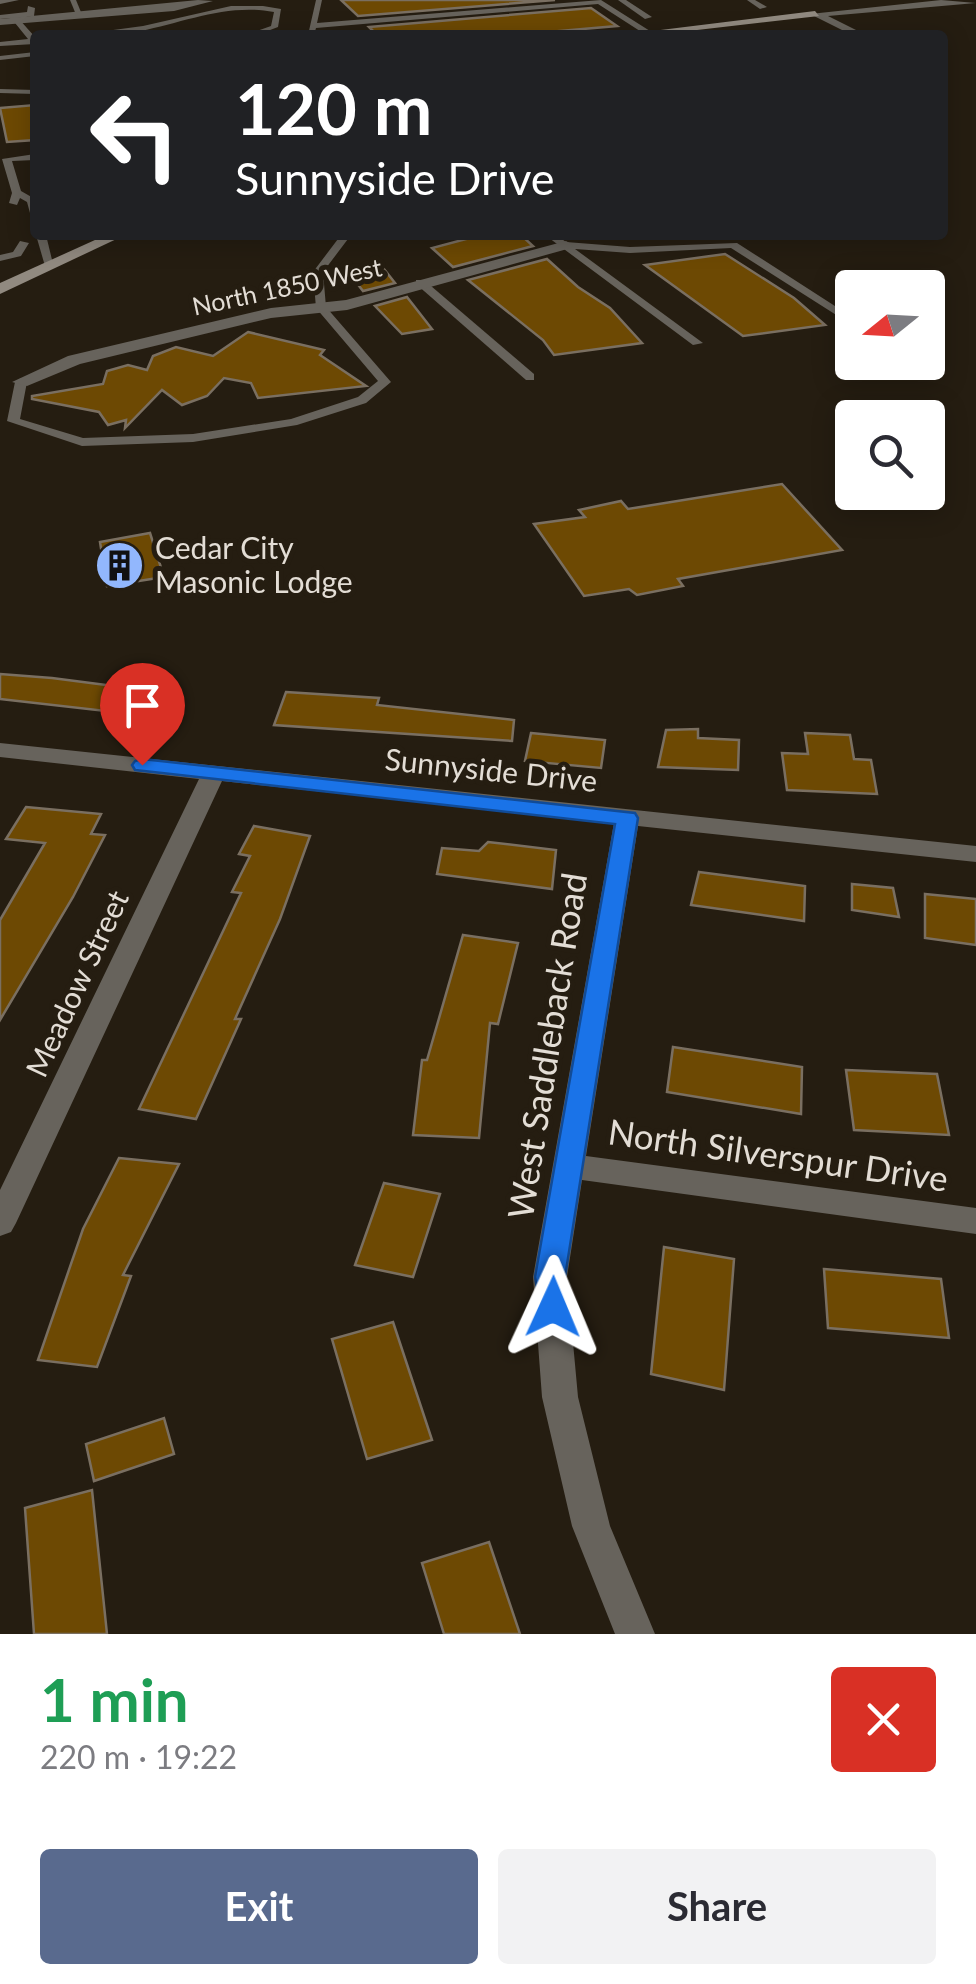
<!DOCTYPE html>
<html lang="en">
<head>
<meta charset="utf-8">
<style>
	body { margin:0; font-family:Lato,sans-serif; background:#f2f2f3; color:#2b2b33; height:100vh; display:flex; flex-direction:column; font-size:38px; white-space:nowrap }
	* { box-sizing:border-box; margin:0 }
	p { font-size:32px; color:#7c7c81 }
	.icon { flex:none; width:55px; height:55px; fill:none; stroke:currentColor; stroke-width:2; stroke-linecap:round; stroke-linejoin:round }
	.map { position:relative; height:1634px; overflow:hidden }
	.panel { display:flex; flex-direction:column; background:#fff; flex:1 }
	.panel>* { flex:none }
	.guide { position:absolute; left:30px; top:30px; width:918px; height:210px; border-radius:10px; box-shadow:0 5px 25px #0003; background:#202124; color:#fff; overflow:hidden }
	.needle { width:65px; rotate:252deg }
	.buttons { position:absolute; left:835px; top:270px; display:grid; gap:20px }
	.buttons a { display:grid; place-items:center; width:110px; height:110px; border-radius:10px; background:#fff; box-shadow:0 5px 25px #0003; font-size:50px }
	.pin { position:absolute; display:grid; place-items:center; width:85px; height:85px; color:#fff; margin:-102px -42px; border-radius:50% 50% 50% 0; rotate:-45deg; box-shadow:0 0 10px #0007 }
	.pin .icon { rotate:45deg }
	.me { position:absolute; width:110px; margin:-55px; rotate:1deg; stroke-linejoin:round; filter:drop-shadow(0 0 8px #0008) }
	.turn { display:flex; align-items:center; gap:35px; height:210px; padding:0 40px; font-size:45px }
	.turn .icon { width:130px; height:130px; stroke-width:2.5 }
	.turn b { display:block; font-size:70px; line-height:85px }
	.round { display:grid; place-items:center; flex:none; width:105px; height:105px; border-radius:10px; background:#f2f2f3 }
	.head { display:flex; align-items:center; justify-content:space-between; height:170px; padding:0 40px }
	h1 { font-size:60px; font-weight:700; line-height:75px; color:#1e9e55 }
	.action { display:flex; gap:20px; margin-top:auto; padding:20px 40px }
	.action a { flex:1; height:115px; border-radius:10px; background:#596a8e; color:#fff; font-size:40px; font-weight:700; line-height:115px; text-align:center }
	.action a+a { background:#f2f2f3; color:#2b2b33 }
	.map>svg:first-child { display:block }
	.building { fill:#6d4903; stroke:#7a6f61; stroke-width:2.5 }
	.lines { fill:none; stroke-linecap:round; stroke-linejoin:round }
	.lane { fill:#67635c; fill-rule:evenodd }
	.street { fill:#67635c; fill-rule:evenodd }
	.secondary { fill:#918a80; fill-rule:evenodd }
	.route { fill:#1a73e8; stroke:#114b97; stroke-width:2.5 }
	.labels { text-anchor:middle; stroke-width:10; stroke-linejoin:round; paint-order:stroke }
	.far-street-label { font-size:25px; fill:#e3ddd5; stroke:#251d11 }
	.poi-label { font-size:30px; fill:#e3ddd5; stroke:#251d11; text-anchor:start }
	.street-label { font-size:30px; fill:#e3ddd5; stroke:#251d11 }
	.near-street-label { font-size:35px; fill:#e3ddd5; stroke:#251d11 }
</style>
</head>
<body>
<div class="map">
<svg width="976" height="1634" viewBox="0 0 976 1634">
	<rect width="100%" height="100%" fill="#251d11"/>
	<g class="building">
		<polygon points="341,0 555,0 358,16"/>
		<polygon points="591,8 617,26 514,35 377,35 369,27"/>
		<polygon points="35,105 35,140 7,142 0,108"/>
		<polygon points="481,235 521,235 533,246 453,267 432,248"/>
		<polygon points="725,254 794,298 825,325 743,336 645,265"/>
		<polygon points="547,259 578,287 610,308 642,343 554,355 543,340 468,280"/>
		<polygon points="380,264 395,283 363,291 349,273"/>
		<polygon points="407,297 432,329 402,334 375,306"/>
		<polygon points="248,332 324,350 320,355 366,386 258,398 251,383 224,378 207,396 182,405 162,390 125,428 126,420 108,425 99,412 32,399 32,396 103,384 107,371 128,365 147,370 153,356 176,347 213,356"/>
		<polygon points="782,484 842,550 678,579 683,586 637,595 629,589 584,596 534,524 585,517 579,510 621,501 628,509"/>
		<polygon points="150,533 164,577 107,586 100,542"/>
		<polygon points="0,674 52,678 137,689 123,713 0,699"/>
		<polygon points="286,692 379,698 377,705 514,720 512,741 274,725"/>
		<polygon points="698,729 698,738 739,740 738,770 658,767 666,730"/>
		<polygon points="531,733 605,740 601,768 525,761"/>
		<polygon points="805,733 850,735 854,759 871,760 877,794 787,790 782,753 808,754"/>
		<polygon points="26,807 101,814 91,834 105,835 73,897 0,1020 0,920 45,843 6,839"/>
		<polygon points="254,826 310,836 280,919 235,1019 241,1019 196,1119 139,1109 241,893 232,892 250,856 239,854"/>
		<polygon points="488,842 556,850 552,889 437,874 442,848 479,851"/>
		<polygon points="699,872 805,886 804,921 691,905"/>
		<polygon points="852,884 893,888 899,917 852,910"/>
		<polygon points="925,894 976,899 976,945 925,938"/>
		<polygon points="463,935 518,943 498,1024 490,1023 479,1138 413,1135 422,1060 427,1060"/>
		<polygon points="673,1047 802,1067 801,1114 667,1092"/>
		<polygon points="846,1070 937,1074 949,1135 854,1130"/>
		<polygon points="119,1158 179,1164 123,1275 131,1276 97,1367 38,1360 83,1229"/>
		<polygon points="384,1183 440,1194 413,1277 355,1265"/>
		<polygon points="664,1247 734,1259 724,1390 651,1374"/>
		<polygon points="824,1269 941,1279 949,1338 828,1328"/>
		<polygon points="393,1322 432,1440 367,1459 332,1339"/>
		<polygon points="164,1418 174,1454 94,1481 86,1444"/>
		<polygon points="92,1490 107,1634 34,1634 25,1508"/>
		<polygon points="489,1542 520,1634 444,1634 422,1563"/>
	</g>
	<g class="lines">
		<g class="lane">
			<polygon points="0,0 19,0 0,4"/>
			<polygon points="70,0 76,0 83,17 77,17"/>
			<polygon points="316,0 322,0 317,23 601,0 650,31 643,33 598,4 316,28 314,35 308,35"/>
			<polygon points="618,0 626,0 652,17 645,19"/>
			<polygon points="747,0 755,0 767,7 760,9"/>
			<polygon points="28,6 35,8 34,16 18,18 35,37 35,44 0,46 0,42 28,39 11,18 0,19 0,15 27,12"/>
			<path d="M 231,6 L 263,6 L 281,9 L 278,27 L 257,35 L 246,35 L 271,26 L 274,12 C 228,3 185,22 140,31 C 119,35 98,35 76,35 L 143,26 Z"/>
			<polygon points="35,52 35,56 0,60 0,56"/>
			<polygon points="0,89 35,90 35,94 0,93"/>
			<polygon points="35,154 35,160 12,161 21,191 35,199 35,216 30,213 27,202 20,198 17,205 9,203 12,193 2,159"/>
			<polygon points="36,235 46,235 54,268 45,266"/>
			<polygon points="341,235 351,235 323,272 326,307 391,382 366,403 297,425 193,442 82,446 7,421 15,382 21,378 27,382 20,419 83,438 193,434 291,419 358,397 378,381 316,308 313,272"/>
			<polygon points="545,235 556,235 566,242 630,247 737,243 852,317 852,325 731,248 630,253 575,249 703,343 693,345"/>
			<polygon points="20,241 29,243 21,256 0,261 0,255 13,252"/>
			<polygon points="416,280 424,280 534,374 534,380 526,380 416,284"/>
		</g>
		<g class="street">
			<polygon points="198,0 213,1 174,11 0,25 0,19"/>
			<polygon points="941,0 976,3 828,16 866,35 852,35 810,14"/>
			<polygon points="566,241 573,245 571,248 347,310 271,318 80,364 27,386 12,382 68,356 271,308 346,300"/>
			<polygon points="0,743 976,846 976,862 638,826 586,1156 976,1208 976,1234 582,1180 567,1277 578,1397 610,1526 655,1634 615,1634 572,1526 542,1397 533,1277 614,823 222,781 16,1223 11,1232 0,1236 0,1190 199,779 0,757"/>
		</g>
		<g class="secondary">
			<polygon points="815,11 819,16 654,35 620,35"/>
			<polygon points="106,235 125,235 0,294 0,283"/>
		</g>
	</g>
	<polygon class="route" points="142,759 635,813 638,818 565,1277 568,1307 564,1316 553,1320 542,1316 535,1277 615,824 135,770 132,765 135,761"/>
	<defs>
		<symbol id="building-disc" viewBox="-11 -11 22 22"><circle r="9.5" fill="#92b7fd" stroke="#251d11"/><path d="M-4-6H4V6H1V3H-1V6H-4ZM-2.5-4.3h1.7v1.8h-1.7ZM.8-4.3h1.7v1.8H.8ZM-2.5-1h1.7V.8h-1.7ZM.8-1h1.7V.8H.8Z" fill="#111"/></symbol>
	</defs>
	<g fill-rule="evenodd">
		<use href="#building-disc" x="92" y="538" width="55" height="55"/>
	</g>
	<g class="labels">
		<g class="far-street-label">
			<text transform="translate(287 287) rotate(-12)" y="9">North 1850 West</text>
		</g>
		<g class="poi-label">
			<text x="155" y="559">Cedar City<tspan x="155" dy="34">Masonic Lodge</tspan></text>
		</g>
		<g class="street-label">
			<text transform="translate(491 771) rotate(6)" y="10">Sunnyside Drive</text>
			<text transform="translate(78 984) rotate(-65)" y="10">Meadow Street</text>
		</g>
		<g class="near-street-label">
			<text transform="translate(548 1046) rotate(-81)" y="12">West Saddleback Road</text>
			<text transform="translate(778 1156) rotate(8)" y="12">North Silverspur Drive</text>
		</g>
	</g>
</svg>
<div class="buttons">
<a><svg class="needle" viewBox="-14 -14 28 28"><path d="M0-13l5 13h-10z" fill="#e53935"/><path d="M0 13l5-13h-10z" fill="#7c7c81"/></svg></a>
<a><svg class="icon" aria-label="search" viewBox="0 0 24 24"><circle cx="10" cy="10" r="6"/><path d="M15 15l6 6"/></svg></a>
</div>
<div class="pin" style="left:142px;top:765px;background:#d93025"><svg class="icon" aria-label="arrive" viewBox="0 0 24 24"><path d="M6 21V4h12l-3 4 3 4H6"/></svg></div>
<svg class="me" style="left:553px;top:1307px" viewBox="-20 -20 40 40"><path d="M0-17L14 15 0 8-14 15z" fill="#1a73e8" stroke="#fff" stroke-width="4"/></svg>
<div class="guide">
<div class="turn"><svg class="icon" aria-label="left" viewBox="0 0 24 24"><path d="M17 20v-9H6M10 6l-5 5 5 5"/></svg><div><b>120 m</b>Sunnyside Drive</div></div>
</div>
</div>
<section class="panel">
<div class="head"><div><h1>1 min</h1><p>220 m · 19:22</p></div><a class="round" style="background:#d93025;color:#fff"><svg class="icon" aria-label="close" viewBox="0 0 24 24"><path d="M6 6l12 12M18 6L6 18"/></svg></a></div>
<div class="action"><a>Exit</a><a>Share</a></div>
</section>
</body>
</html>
